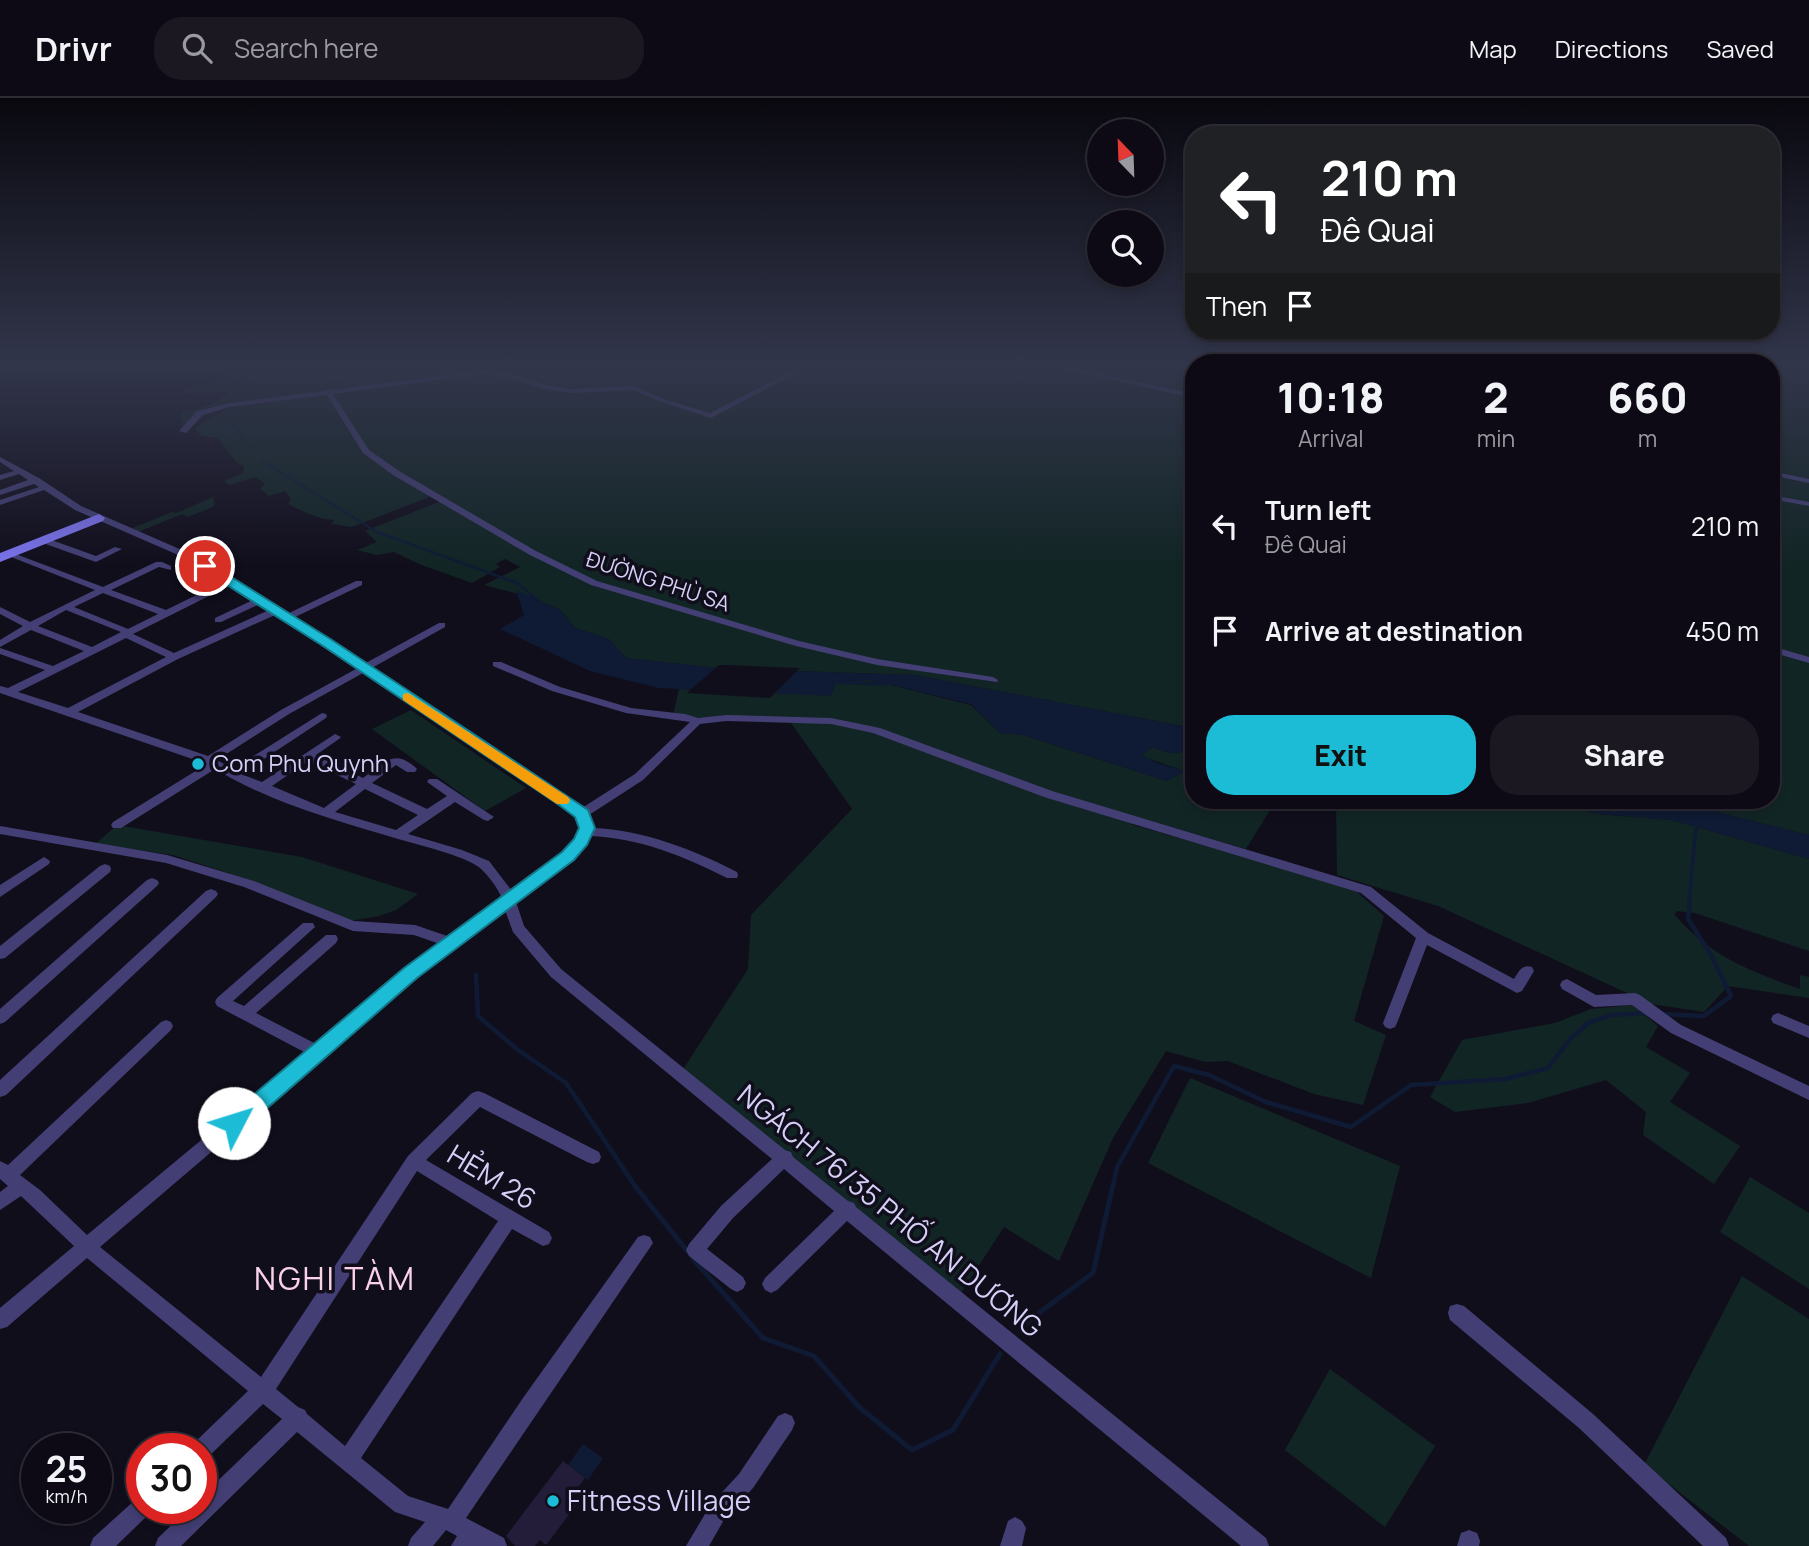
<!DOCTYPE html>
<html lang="en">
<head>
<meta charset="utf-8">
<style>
	body { margin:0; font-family:Manrope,sans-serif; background:#1b1822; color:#f1f3f6; height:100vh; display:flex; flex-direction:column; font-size:26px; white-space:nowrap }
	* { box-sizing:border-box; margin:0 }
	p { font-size:23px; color:#9a9aa0 }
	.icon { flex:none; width:38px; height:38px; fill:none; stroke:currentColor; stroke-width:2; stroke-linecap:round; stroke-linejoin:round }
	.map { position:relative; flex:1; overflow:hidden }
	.details { position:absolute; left:1185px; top:256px; width:595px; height:455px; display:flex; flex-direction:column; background:#0d0a15; border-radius:28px; box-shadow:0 4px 10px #0003,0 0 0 2px #2d2b34 }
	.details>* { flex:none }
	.guide { position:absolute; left:1185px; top:28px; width:595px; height:214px; border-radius:28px; box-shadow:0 4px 10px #0003,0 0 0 2px #2d2b34; background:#202124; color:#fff; overflow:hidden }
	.needle { width:46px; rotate:337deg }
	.controls { position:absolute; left:1087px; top:21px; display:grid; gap:14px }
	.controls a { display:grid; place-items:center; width:77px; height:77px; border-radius:50%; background:#0d0a15; box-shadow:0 4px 10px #0003,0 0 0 2px #2d2b34; font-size:35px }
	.speed { position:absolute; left:21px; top:1335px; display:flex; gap:14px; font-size:35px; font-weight:700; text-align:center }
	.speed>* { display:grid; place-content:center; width:91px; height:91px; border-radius:50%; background:#0d0a15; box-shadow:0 4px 10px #0003,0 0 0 2px #2d2b34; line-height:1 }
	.speed small { font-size:18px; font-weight:400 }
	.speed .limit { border:10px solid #d22; background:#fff; color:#111 }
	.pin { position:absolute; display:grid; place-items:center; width:60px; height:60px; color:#fff; margin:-30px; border:4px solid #fff; border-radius:50%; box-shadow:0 2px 7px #0007 }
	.me { position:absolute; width:77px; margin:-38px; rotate:50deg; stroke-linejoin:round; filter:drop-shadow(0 0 5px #0008) }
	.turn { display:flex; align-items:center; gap:24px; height:147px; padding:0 21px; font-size:32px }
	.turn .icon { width:91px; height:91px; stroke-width:2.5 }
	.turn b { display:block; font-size:49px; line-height:60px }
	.then { display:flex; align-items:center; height:66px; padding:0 21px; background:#0003; gap:14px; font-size:26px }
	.eta { display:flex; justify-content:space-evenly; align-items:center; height:119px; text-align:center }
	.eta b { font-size:42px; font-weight:800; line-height:49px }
	.primary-button { display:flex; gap:14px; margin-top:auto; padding:14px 21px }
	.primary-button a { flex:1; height:80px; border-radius:28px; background:#1dbcd6; color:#111; font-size:28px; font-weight:800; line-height:80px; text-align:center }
	.primary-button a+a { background:#1b1822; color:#f1f3f6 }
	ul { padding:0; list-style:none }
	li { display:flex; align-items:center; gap:21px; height:105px; padding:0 21px }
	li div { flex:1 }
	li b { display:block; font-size:26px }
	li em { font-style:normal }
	header { display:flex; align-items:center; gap:42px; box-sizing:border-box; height:98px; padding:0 35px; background:#0d0a15; border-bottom:2px solid #2d2b34 }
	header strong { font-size:33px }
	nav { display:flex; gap:38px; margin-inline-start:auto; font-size:24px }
	.search { width:490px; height:63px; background:#1b1822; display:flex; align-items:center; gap:18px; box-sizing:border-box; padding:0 24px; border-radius:28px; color:#9a9aa0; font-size:26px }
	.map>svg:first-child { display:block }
	.green { fill:#122525 }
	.water { fill:#0f1b34 }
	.pier { fill:#110e1c }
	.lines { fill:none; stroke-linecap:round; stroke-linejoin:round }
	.stream-far4 { stroke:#0f1b34; stroke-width:2 }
	.stream-far3 { stroke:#0f1b34; stroke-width:2.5 }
	.stream-far2 { stroke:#0f1b34; stroke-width:3.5 }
	.stream-far1 { stroke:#0f1b34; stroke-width:4.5 }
	.stream { stroke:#0f1b34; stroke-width:5 }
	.building { fill:#241d3a }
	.street { fill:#433f75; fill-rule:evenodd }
	.secondary { fill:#7b73ec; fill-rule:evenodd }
	.route { fill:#1dbcd6; stroke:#137a8b; stroke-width:2 }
	.slow { fill:#f59e0b }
	.poi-dot { fill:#1dbcd6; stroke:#110e1c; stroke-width:2.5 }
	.labels { text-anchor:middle; stroke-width:7; stroke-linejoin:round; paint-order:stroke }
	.far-street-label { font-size:21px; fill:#d6cff8; stroke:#110e1c }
	.poi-label { font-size:24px; fill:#d6cff8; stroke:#110e1c; text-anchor:start }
	.near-street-label { font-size:28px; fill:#d6cff8; stroke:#110e1c }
	.near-poi-label { font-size:28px; fill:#d6cff8; stroke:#110e1c; text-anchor:start }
	.near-neighbourhood-label { font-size:32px; letter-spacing:2px; fill:#f9d1e8; stroke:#110e1c }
</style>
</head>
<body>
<header>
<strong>Drivr</strong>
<div class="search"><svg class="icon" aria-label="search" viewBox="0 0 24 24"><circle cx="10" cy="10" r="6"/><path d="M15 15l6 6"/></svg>Search here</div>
<nav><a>Map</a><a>Directions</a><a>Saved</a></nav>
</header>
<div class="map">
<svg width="1809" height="1448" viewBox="0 0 1809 1448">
	<rect width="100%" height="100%" fill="#110e1c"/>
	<g class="green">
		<path d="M 244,265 L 1193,265 L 1193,630 L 915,577 L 727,571 L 626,560 L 609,541 L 575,530 L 560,512 L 534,500 L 484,487 L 520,469 L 505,461 L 496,466 L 500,469 L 472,485 L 419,466 L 394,454 L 377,457 L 357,452 L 377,444 L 365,433 L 439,404 L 432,398 L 352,429 L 331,426 L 334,422 C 317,421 304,414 288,406 L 291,401 L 285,393 L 269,398 L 260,391 L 265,386 L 256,379 L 230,387 L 224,383 L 243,375 L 244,369 L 236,364 L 218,340 L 201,338 L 195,330 L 226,311 L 316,296 L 342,282 L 311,296 L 209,309 L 200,314 L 183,330 L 181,314 C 196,312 219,307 228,294 L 182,296 L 185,291 L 227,281 L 220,274 L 239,272 Z"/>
		<polygon points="1771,265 1809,271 1809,737 1669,702 1771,702"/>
		<polygon points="213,399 215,408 188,419 182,416 138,434 130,431 172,414 177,415"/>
		<polygon points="871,582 971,607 1000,635 1023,637 1167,683 1184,673 1141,658 1152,649 1170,655 1193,653 1194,702 1272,702 1272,709 1246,751 1158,725 1130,726 1329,783 1356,793 1384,818 1354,923 1386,937 1363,1007 1314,996 1228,963 1205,964 1166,953 1113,1040 1059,1163 1004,1129 957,1201 680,976 748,871 751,817 852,711 789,622 697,623 673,617 679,591 767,596 837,583"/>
		<polygon points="411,612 526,690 485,713 372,631"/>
		<path d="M 1336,702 L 1544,702 L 1598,716 L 1672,722 L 1809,761 L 1809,853 L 1695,815 L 1677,813 L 1674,816 C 1711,859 1748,872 1800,891 L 1800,877 L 1809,879 L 1809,900 L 1728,888 L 1704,914 L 1651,906 L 1438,808 L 1337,777 Z"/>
		<polygon points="117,727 302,759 418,796 396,812 379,818 344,824 253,783 173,757 95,746"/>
		<polygon points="1633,907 1658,928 1646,949 1690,975 1670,1004 1740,1048 1714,1086 1643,1037 1646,1014 1606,982 1528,1005 1455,1014 1430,999 1462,942 1555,925 1591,911"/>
		<polygon points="1190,980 1400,1068 1371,1180 1148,1065"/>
		<polygon points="1750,1079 1809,1115 1809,1191 1720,1134"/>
		<polygon points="1742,1178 1809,1221 1809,1448 1749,1448 1644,1367"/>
		<polygon points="1330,1271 1435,1348 1385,1429 1285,1352"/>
	</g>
	<g class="water">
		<polygon points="516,492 560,512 575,530 609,541 626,560 727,571 915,577 1193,630 1193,653 1170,655 1152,649 1142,657 1157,665 1184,673 1167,683 1023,637 1000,635 971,606 871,582 837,583 831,598 659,590 590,573 500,531 524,517"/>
		<polygon points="1544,702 1669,702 1809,737 1809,761 1672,722 1598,716"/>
		<polygon points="583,1346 603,1360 588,1382 568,1367"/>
	</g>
	<polygon class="pier" points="719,567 727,567 800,570 770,600 687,595"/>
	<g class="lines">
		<g class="stream-far4">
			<polyline points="249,347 228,320 244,269 251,265"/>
			<polyline points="261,362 330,405"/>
		</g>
		<polyline class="stream-far3" points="327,403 377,434 517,485 539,503"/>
		<g class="stream-far2">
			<polyline points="834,584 886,586"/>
			<polyline points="1689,805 1696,729"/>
		</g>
		<g class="stream-far1">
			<polyline points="476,877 478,918 518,952 566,985 635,1088"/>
			<polyline points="1662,916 1704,918 1731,898 1711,857 1688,821 1690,803"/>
			<polyline points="1113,1088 1117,1069 1174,968 1209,977 1266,1004 1351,1029 1411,987 1505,981 1548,970 1570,941 1588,925 1611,917 1647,915"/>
		</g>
		<g class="stream">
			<polyline points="634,1087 689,1155"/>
			<polyline points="693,1161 763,1240 814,1258 859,1309 912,1352 953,1332 1000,1256"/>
			<polyline points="1020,1233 1028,1223 1093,1175 1113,1087"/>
		</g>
	</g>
	<polygon class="building" points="563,1363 585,1380 570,1400 577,1406 546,1447 540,1442 535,1448 515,1448 506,1438"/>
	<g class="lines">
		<g class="street">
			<polygon points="807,265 815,265 711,320 662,304 633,292 572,295 545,291 510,280 485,276 333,296 369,352 399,373 536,453 597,483 799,543 877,561 993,579 998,582 997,584 877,567 796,548 591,487 530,457 393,377 363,355 327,297 230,309 203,317 186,335 179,333 197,313 230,305 485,272 511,276 546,287 572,291 634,288 666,302 710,315"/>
			<polygon points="1038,265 1050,265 1194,296 1194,300"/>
			<path d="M 0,359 L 39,380 L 81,408 L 191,456 L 225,475 L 287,516 L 356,483 L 362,483 L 362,487 L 293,520 L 364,566 L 439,525 L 445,525 L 445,529 L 370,571 L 582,710 L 635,676 L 690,624 L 626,615 L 552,593 L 493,568 L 493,564 L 501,564 L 560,589 L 631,610 L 685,616 L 698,620 L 726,617 L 831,620 L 880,630 L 1052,693 L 1371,789 L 1428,835 L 1514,881 C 1519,873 1522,866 1532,869 L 1534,873 L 1522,893 L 1517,895 L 1427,847 L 1397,925 L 1395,929 L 1390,931 L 1385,929 L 1383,925 L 1416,840 L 1361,795 L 1044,699 L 873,635 L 831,626 L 726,623 L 700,626 L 643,682 L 589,717 L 593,730 C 643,732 692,751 737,774 L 738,777 L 737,780 L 727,780 C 684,758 639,740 590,738 C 579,764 538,787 516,804 L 524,828 L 561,871 L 785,1052 L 791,1054 L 793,1059 L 848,1103 L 854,1105 L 856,1109 L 1266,1440 L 1269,1448 L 1241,1448 L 847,1123 L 777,1192 L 771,1195 L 765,1192 L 762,1186 L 765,1180 L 834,1113 L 784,1071 L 733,1120 L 707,1151 L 743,1179 L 746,1185 L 743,1191 L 737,1194 L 731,1191 L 689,1158 L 686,1152 L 689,1146 L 721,1108 L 772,1061 L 551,879 L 513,834 L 505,812 L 416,879 L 100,1149 L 261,1279 L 408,1058 L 472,995 L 478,993 L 484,995 L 599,1054 L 601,1059 L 599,1064 L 593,1066 L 587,1064 L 480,1009 L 426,1062 L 549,1134 L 552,1140 L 549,1146 L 543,1148 L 512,1131 L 361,1360 L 408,1398 L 448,1411 L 523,1300 L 638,1139 L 644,1137 L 650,1139 L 653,1145 L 466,1420 L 504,1440 L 507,1448 L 451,1448 L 457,1438 L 446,1432 L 433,1448 L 408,1448 L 411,1440 L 425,1424 L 395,1414 L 297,1334 L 181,1448 L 155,1448 L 158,1440 L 189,1410 L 201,1410 L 201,1399 L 282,1321 L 263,1306 L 208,1359 L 201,1362 L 201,1351 L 191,1351 L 194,1345 L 248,1293 L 87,1160 L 7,1229 L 0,1231 L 0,1210 L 74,1148 L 21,1098 L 0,1112 L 0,1094 L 8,1088 L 0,1081 L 0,1063 L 8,1067 L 161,924 L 166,922 L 171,924 L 173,928 L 171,932 L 20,1077 L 40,1092 L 87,1137 L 306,955 L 217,908 L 215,904 L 217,900 L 303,825 L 313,825 L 315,829 L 233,903 L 244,908 L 326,837 L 336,837 L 338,841 L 336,845 L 256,915 L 316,946 L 406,871 L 440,846 L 414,837 L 353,833 L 244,789 L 166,765 L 0,736 L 0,728 L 167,757 L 254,783 L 354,823 L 415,827 L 450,839 L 502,801 C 498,790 489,778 480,770 C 466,758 415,746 395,740 C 334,722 270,704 215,671 L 121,730 L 113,730 L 111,727 L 113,724 L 207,666 L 0,595 L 0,588 L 8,590 L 45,572 L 0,556 L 0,550 L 53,568 L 84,553 L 31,532 L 0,549 L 0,542 L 23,528 L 0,516 L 0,509 L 30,524 L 95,492 L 6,457 L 13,455 L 103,489 L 156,464 L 162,464 L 171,468 L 171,472 L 159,469 L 111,492 L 166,512 L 225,483 L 185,460 L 75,412 L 44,392 L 0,407 L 0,402 L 39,389 L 34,386 L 0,397 L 0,392 L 28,382 L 19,376 L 0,382 L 0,377 L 14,373 L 0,364 ZM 231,487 L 253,502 L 215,520 L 215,524 L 221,524 L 260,506 L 269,512 L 174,555 L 133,536 ZM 103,495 L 158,516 L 128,531 L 74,509 ZM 66,512 L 121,534 L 92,549 L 38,528 ZM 275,517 L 356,571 L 281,612 L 208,658 L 78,614 L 178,561 ZM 126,540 L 166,559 L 68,610 L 18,594 ZM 363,575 L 577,718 L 581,730 C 569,758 536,775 512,793 L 489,763 L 462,752 L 408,736 L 455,704 L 484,722 L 488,723 L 494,719 L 437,681 L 429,681 L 427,684 L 447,698 L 427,711 L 372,685 L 396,667 L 407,674 L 415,674 L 417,671 C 394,649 384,665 363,680 L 316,657 L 339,641 L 341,639 L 335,636 L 262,684 L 241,676 L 326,620 L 327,618 L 326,616 L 322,615 L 233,671 L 217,662 L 289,616 ZM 308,663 L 356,686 L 324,710 L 272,688 ZM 365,691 L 418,717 L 396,732 L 335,714 ZM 417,1073 L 498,1123 L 345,1348 L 307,1316 L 305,1312 L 298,1309 L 276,1291 Z"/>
			<polygon points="1771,373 1809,381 1809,385 1771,377"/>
			<polygon points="1771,397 1809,404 1809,408 1771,401"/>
			<polygon points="40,440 46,440 96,458 115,449 122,451 96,464 40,444"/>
			<polygon points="1771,548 1809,559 1809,565 1771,554"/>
			<polygon points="44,759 50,763 49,766 0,799 0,787"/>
			<polygon points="105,766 110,768 111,771 110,774 5,860 0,861 0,848 100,768"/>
			<polygon points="152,780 157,782 159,785 157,788 5,924 0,926 0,911 147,782"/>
			<polygon points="211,791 216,793 218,796 216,799 6,997 0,999 0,982 206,793"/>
			<polygon points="1567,881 1596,897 1635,895 1640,897 1681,927 1809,988 1809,1002 1671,935 1632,907 1594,909 1562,891 1560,887 1562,883"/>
			<polygon points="1778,915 1809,928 1809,940 1773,925 1771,921 1773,917"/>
			<polygon points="1457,1206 1464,1208 1593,1316 1726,1440 1729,1448 1703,1448 1579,1330 1450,1222 1448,1215 1450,1208"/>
			<polygon points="785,1315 792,1318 795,1325 792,1332 753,1390 725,1420 709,1448 686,1448 711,1406 739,1376 778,1318"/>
			<polygon points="142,1399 142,1410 152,1410 149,1416 116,1448 90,1448 93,1440 135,1402"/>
			<polygon points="1015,1419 1022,1423 1026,1430 1022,1448 1000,1448 1008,1423"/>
			<polygon points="1469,1432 1477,1435 1480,1443 1479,1448 1457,1448 1461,1435"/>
		</g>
		<polygon class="secondary" points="99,416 105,420 103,423 0,464 0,455"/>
	</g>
	<linearGradient id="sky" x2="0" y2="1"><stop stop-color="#09080f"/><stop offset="0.57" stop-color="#32364b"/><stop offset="1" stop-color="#32364b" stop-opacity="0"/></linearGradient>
	<rect width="1809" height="468" fill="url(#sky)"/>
	<polygon class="route" points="200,465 209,465 332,542 570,700 588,712 595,730 587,747 574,762 417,880 242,1032 234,1034 227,1032 224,1025 227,1019 404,870 562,754 574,741 579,730 575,719 559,707 323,548 200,470"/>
	<polygon class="slow" points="408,595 568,699 570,702 568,706 557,706 403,602 403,596"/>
	<g class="poi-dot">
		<circle cx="198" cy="666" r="7"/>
		<circle cx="553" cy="1403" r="7"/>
	</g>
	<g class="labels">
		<g class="far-street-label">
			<text transform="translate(658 484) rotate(18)" y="7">ĐƯỜNG PHÙ SA</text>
		</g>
		<g class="poi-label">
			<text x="212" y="674">Com Phu Quynh</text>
		</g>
		<g class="near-street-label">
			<text transform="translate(492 1079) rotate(31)" y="10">HẺM 26</text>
			<text transform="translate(890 1113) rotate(39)" y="10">NGÁCH 76/35 PHỐ AN DƯƠNG</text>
		</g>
		<g class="near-poi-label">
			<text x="567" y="1413">Fitness Village</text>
		</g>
		<g class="near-neighbourhood-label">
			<text x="335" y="1192">NGHI TÀM</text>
		</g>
	</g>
</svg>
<div class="controls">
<a><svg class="needle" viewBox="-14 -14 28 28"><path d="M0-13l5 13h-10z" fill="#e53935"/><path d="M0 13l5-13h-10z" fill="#9a9aa0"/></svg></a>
<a><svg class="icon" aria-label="search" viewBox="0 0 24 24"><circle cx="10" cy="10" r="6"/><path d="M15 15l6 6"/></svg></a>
</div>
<div class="speed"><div>25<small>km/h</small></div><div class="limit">30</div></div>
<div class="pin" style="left:205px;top:468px;background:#d93025"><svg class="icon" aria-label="arrive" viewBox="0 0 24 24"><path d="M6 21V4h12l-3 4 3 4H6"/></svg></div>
<svg class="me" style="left:234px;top:1025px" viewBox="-20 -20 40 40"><circle r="19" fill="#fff"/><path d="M0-13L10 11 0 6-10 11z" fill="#1dbcd6"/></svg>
<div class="guide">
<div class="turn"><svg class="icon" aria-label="left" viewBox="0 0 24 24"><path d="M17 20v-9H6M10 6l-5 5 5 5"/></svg><div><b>210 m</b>Đê Quai</div></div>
<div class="then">Then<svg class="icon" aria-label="arrive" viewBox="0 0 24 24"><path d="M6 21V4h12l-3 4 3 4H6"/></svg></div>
</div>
<section class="details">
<div class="eta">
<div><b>10:18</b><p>Arrival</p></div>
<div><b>2</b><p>min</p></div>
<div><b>660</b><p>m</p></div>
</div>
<ul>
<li><svg class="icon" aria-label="left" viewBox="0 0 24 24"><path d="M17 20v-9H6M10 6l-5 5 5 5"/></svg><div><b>Turn left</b><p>Đê Quai</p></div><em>210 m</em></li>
<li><svg class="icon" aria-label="arrive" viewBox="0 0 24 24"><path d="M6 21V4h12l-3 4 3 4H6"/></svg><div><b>Arrive at destination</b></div><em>450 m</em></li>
</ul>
<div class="primary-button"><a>Exit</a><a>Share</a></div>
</section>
</div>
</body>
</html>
